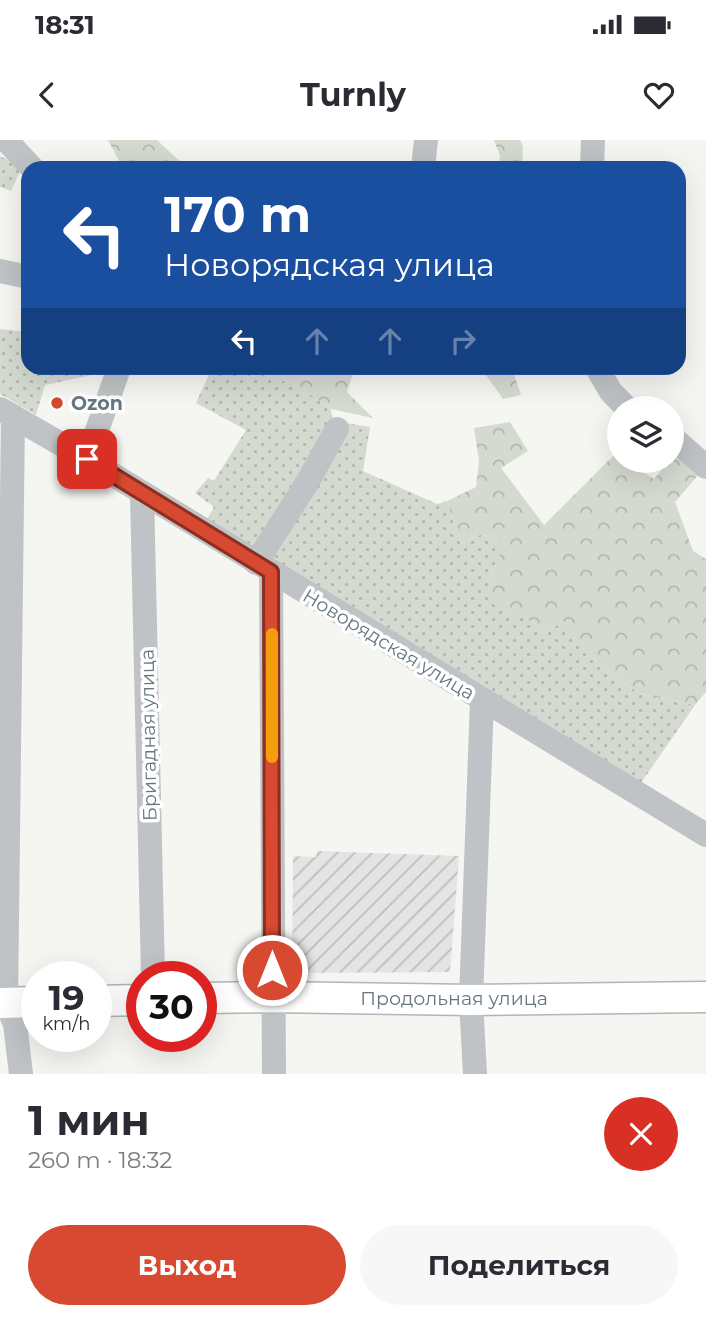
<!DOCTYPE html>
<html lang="ru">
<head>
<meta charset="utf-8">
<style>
	body { margin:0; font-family:Montserrat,sans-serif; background:#f7f7f7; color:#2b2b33; height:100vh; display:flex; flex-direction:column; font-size:26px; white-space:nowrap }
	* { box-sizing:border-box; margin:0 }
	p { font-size:23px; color:#7c7c81 }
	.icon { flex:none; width:38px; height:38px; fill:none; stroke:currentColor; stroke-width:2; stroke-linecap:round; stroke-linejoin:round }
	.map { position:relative; height:934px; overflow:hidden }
	.drawer { display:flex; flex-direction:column; background:#fff; flex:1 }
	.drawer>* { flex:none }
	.top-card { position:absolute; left:21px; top:21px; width:665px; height:214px; border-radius:21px; box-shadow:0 7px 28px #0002; background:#1a4fa0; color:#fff; overflow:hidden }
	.fabs { position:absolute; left:607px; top:256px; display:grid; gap:14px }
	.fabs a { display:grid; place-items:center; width:77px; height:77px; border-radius:50%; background:#fff; box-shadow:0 7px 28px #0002; font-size:35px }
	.speed { position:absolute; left:21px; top:821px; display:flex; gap:14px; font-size:35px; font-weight:700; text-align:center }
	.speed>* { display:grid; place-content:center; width:91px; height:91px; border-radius:50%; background:#fff; box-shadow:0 7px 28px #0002; line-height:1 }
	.speed small { font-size:18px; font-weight:400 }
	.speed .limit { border:10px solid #d22; background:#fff; color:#111 }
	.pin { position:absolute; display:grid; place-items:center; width:60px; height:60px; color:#fff; margin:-30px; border-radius:14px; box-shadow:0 4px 10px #0006 }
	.me { position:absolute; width:77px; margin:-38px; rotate:0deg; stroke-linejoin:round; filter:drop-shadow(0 0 5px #0008) }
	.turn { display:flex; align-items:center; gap:24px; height:147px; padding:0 28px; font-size:32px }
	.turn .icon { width:91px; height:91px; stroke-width:2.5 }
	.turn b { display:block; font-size:49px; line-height:60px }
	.lanes { display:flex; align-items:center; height:66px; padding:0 28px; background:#0003; justify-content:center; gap:35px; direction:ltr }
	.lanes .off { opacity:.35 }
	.round { display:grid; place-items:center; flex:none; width:74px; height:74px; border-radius:37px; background:#f7f7f7 }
	.head { display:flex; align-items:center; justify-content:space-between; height:119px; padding:0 28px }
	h1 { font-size:42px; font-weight:700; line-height:52px }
	.cta { display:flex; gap:14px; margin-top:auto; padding:14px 28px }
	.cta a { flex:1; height:80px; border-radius:42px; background:#d74931; color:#fff; font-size:28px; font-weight:700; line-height:80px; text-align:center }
	.cta a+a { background:#f7f7f7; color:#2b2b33 }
	.status { display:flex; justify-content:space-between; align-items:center; height:49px; padding:0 35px; background:#fff; direction:ltr }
	.status svg { height:19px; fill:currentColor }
	header { display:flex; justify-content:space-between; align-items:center; height:91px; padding:0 28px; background:#fff; font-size:32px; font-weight:700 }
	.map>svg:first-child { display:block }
	.industrial { fill:url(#industrial-furrows) }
	.grass { fill:url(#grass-dots) }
	.forest { fill:url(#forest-crowns) }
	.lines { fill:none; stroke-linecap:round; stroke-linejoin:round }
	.major-casing { stroke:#b0b5b8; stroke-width:33 }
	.minor { stroke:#bfc3c6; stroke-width:24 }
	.major { stroke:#fff; stroke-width:30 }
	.route-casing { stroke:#8c2f20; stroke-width:18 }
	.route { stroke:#d74931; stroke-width:12 }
	.slow { stroke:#f59e0b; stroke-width:12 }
	.poi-dot { fill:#d74931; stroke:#fff; stroke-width:2.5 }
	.labels { text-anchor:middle; stroke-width:7; stroke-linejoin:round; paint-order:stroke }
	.poi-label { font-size:19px; font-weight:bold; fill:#667781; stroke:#fff; text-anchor:start }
	.street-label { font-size:19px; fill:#667781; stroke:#fff }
</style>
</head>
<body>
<div class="status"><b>18:31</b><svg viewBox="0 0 49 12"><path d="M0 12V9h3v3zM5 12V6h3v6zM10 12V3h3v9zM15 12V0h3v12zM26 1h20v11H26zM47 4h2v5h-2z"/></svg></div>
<header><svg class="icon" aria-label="back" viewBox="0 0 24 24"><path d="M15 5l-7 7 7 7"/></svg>Turnly<svg class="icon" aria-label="heart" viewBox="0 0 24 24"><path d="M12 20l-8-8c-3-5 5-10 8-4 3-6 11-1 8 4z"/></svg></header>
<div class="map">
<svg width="706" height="934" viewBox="0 0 706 934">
	<defs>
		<pattern id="industrial-furrows" width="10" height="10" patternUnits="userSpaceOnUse" patternTransform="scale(1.75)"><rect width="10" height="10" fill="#e3e4e3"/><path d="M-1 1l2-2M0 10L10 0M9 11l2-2" fill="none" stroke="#bcbebd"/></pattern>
		<pattern id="grass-dots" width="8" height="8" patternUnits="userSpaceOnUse" patternTransform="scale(1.75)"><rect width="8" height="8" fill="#d5dad1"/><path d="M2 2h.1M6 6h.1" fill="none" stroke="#b1b6af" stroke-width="1.8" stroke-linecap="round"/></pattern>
		<pattern id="forest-crowns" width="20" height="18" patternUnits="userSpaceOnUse" patternTransform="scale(1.75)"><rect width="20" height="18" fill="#d5dad1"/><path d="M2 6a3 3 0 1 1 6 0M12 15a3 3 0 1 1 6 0" fill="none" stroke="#b1b6af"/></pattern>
	</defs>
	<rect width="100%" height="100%" fill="#f5f5f2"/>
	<polygon class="industrial" points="317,711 459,716 450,832 292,833 293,716 316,717"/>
	<g class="grass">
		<polygon points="0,16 22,27 11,51 0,47"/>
		<polygon points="0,189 28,192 28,228 106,228 106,232 45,245 36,275 0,254"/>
		<polygon points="209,228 251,228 267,236 297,245 331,269 333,286 257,412 206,381 214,367 195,353 208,338 214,341 246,290 196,263 211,230"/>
		<polygon points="346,283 370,287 363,331 437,364 447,361 461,403 482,394 506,406 490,434 495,465 535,483 544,494 564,480 603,530 641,554 695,565 641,643 272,422 268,414"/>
	</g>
	<g class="forest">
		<polygon points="108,0 157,0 187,28 123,28"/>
		<polygon points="494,0 520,0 523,7 522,28 498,28 500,16"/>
		<polygon points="251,228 355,228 347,252 373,278 331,269 297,245 267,236"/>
		<polygon points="484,228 512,228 521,255 503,259 483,231"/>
		<polygon points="510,282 528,311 501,328 544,385 615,314 619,316 620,320 626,320 654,339 676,312 699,334 675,362 693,411 706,419 706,552 695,565 641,554 603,530 564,481 544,494 535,483 494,465 490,434 505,406 482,394 461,403 447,361 476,347 479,321 474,288"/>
	</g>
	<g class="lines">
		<defs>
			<g id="major">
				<polyline points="201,858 272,857 471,860 706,857"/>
				<polyline points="96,861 142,860"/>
				<polyline points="0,863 37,862"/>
			</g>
		</defs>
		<use href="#major" class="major-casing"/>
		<g class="minor">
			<polyline points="6,0 32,28"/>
			<polyline points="423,28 426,0"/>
			<polyline points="592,28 593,0"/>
			<polyline points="0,131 28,137"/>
			<polyline points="597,228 611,252 627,268"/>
			<polyline points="0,269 87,319 706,695"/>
			<polyline points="13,276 6,863 15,884 21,934"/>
			<polyline points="672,297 706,327"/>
			<polyline points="87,319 119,228"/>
			<polyline points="142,354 153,836"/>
			<polyline points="256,423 307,343 337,289"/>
			<polyline points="271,432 274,934"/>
			<polyline points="475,934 471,860 482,560"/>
		</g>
		<use href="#major" class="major"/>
	</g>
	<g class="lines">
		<defs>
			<polyline id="route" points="87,319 271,432 272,830"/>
		</defs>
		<use href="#route" class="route-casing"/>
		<use href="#route" class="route"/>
		<polyline class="slow" points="272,494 272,617"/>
	</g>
	<circle class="poi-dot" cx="57" cy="263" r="7"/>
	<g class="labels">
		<g class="poi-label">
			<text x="71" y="270">Ozon</text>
		</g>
		<g class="street-label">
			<text transform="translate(389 504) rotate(31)" y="7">Новорядская улица</text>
			<text transform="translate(148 595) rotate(-91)" y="7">Бригадная улица</text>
			<text x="454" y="865">Продольная улица</text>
		</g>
	</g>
</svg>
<div class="fabs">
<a><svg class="icon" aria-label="layers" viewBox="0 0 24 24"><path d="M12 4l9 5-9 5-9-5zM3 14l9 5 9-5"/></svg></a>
</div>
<div class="speed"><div>19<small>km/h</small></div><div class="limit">30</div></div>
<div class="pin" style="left:87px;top:319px;background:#d93025"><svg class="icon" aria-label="arrive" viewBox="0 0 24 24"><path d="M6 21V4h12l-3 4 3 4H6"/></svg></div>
<svg class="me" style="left:272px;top:830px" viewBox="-20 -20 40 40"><circle r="17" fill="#d74931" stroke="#fff" stroke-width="3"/><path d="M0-11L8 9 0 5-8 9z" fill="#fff"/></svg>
<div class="top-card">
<div class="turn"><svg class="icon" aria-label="left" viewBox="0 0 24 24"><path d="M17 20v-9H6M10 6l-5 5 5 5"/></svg><div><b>170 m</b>Новорядская улица</div></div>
<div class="lanes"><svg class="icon" aria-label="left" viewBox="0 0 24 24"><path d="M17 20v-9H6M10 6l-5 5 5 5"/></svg><svg class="icon off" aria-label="ahead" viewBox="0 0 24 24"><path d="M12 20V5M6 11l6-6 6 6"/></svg><svg class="icon off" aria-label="ahead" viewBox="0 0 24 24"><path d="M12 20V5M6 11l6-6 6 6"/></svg><svg class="icon off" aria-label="right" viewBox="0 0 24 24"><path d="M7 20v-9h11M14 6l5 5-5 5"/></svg></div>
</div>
</div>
<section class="drawer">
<div class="head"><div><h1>1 мин</h1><p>260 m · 18:32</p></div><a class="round" style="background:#d93025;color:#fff"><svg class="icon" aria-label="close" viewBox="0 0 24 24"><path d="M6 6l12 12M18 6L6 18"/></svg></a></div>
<div class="cta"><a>Выход</a><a>Поделиться</a></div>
</section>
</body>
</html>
